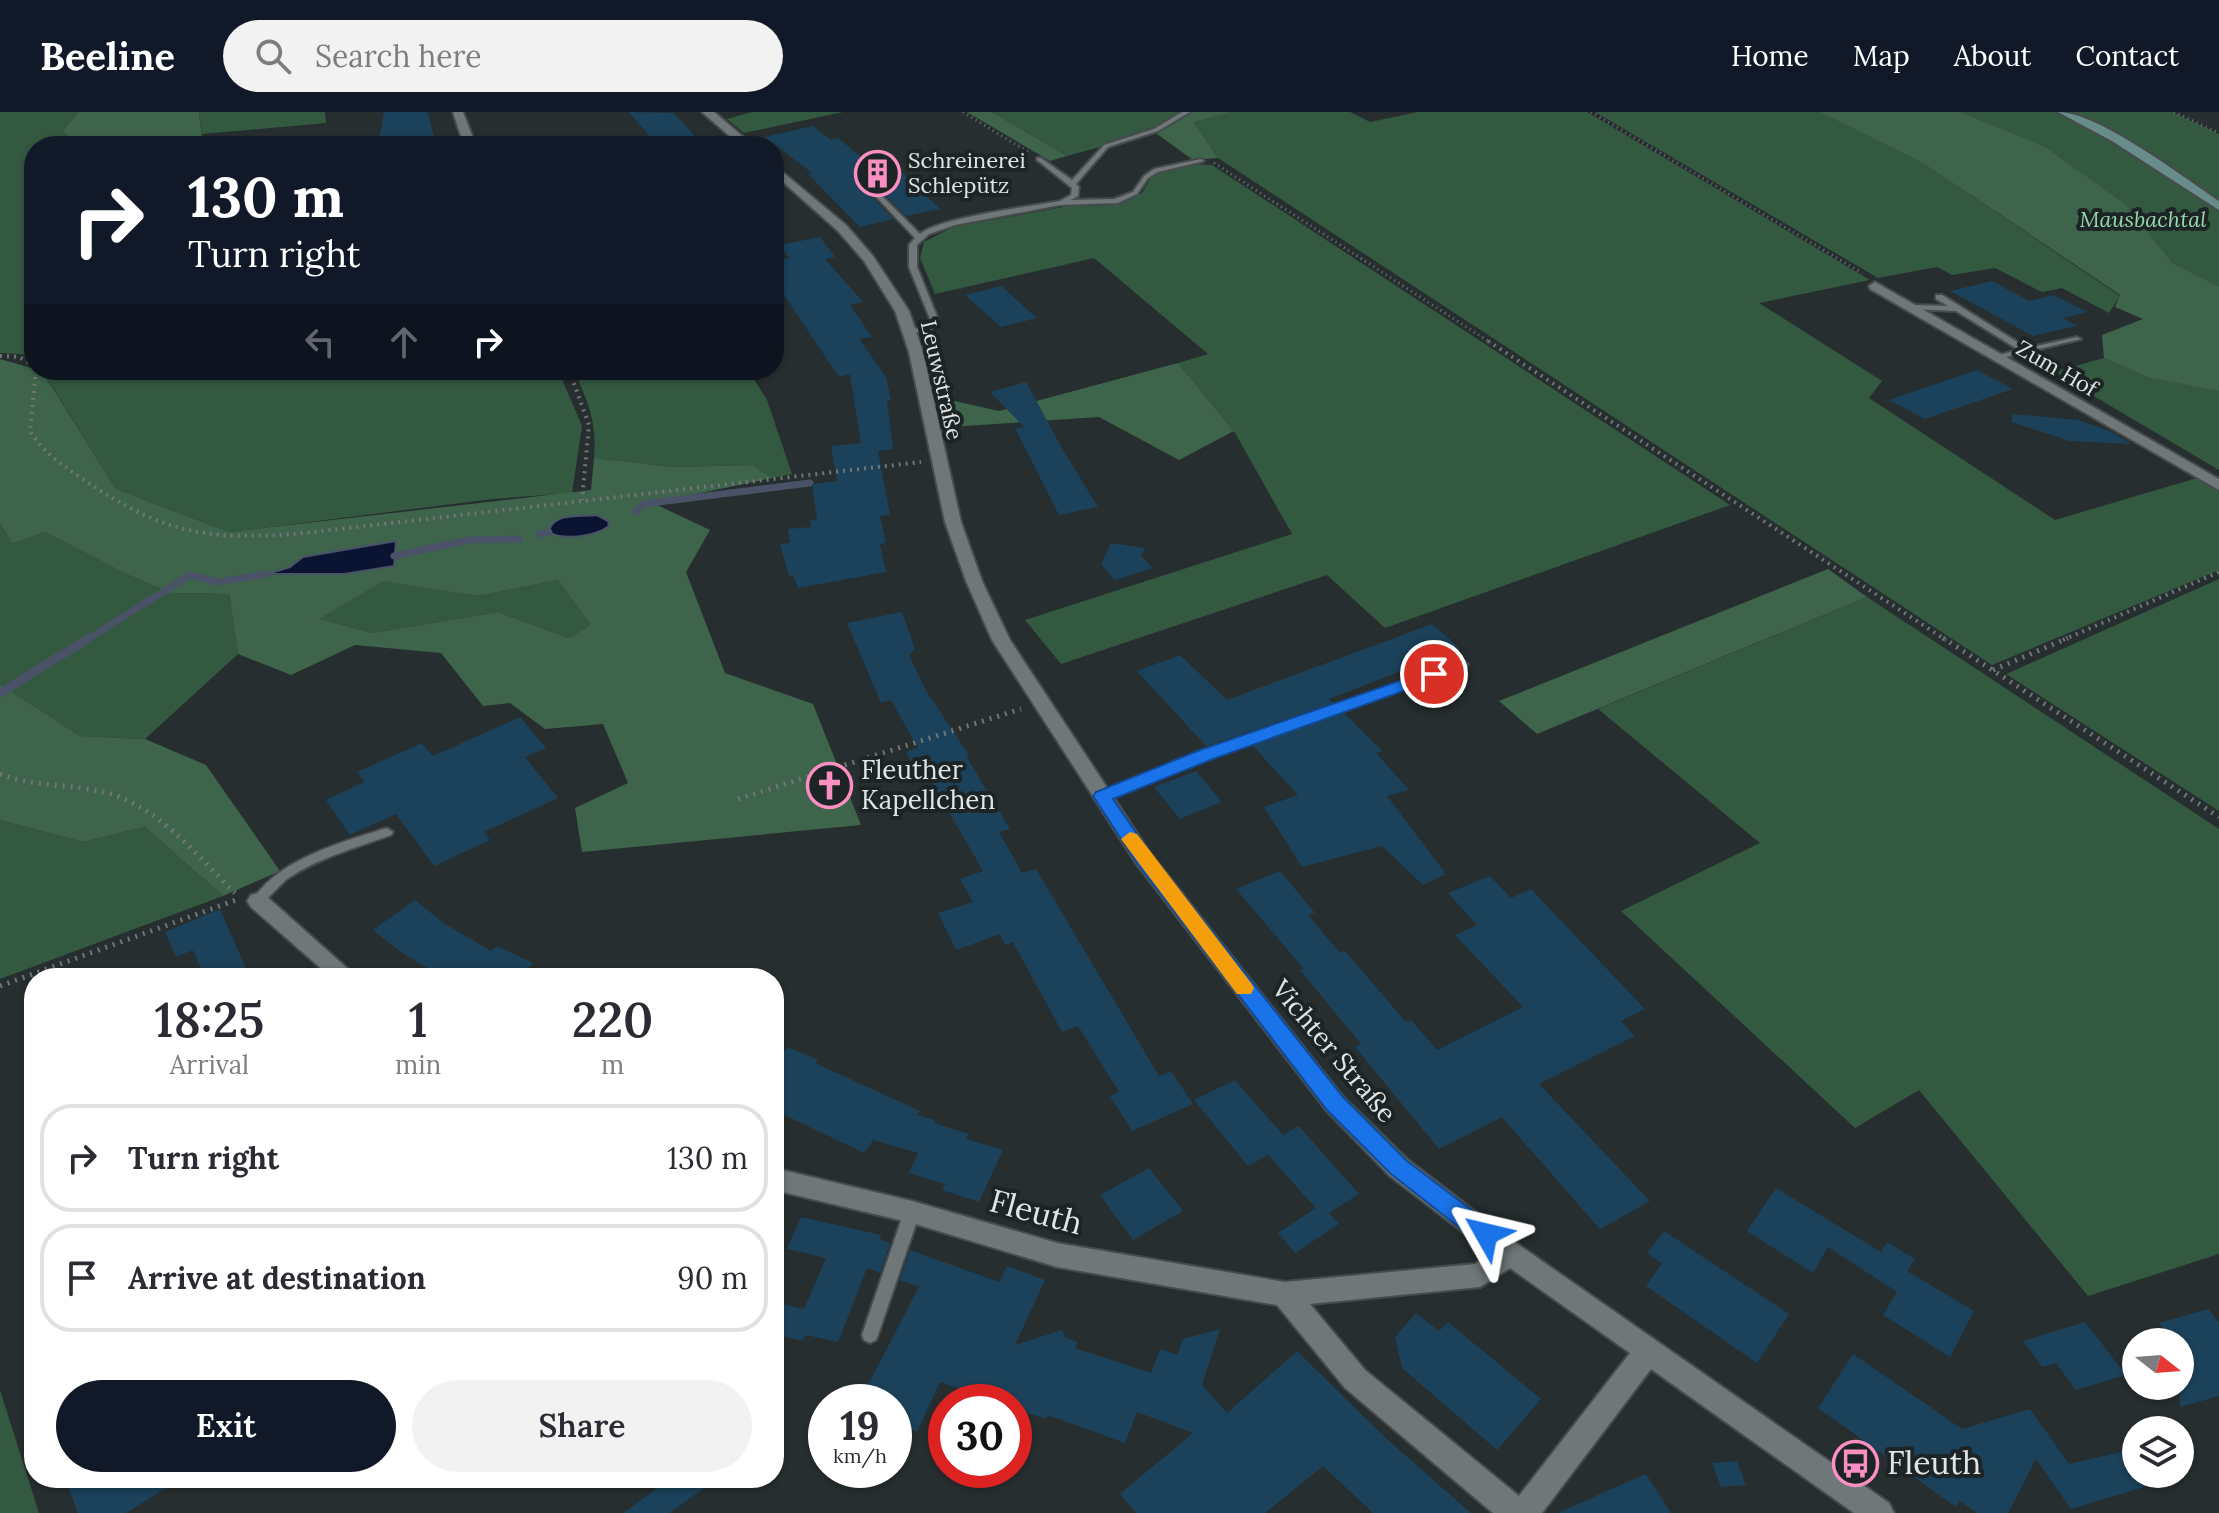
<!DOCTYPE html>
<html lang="en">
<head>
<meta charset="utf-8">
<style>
	body { margin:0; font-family:Lora,serif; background:#f2f2f3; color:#2b2b33; height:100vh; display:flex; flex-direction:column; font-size:30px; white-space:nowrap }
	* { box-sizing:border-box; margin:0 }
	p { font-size:26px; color:#7c7c81 }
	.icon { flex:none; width:44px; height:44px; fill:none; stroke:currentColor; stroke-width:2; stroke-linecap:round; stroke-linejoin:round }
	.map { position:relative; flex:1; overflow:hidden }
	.panel { position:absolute; left:24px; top:856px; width:760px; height:520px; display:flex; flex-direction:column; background:#fff; border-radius:32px; box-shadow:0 2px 6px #0004 }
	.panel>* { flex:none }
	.guide { position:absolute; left:24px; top:24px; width:760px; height:244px; border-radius:32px; box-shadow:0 2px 6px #0004; background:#111827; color:#fff; overflow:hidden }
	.needle { width:52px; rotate:107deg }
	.buttons { position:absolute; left:2122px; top:1216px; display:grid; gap:16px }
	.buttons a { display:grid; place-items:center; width:72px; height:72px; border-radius:50%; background:#fff; box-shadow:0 2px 6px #0004; font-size:40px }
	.speed { position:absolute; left:808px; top:1272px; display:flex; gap:16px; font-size:40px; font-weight:700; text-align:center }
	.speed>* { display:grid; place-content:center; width:104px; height:104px; border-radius:50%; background:#fff; box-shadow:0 2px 6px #0004; line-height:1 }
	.speed small { font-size:20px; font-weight:400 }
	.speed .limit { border:12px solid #d22; background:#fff; color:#111 }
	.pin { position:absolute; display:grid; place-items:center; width:68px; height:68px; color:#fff; margin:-34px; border:4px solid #fff; border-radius:50%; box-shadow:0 2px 8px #0007 }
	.me { position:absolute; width:88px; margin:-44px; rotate:307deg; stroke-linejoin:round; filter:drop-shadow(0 0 6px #0008) }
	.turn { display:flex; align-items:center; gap:28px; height:168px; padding:0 32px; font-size:36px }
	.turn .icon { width:104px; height:104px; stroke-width:2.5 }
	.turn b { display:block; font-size:56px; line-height:68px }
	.lanes { display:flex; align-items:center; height:76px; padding:0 32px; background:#0003; justify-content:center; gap:40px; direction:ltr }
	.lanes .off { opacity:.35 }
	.eta { display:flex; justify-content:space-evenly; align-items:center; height:136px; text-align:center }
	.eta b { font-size:48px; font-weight:600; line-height:56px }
	.cta { display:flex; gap:16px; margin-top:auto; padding:16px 32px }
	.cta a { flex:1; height:92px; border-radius:48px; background:#111827; color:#fff; font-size:32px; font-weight:600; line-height:92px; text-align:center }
	.cta a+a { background:#f2f2f3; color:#2b2b33 }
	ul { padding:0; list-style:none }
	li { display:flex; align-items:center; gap:24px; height:108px; margin:0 16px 12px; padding:0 16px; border:4px solid #e1e1e2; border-radius:32px }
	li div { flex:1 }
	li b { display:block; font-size:30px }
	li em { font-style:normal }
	header { display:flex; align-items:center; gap:48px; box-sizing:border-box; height:112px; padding:0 40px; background:#111827; color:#fff }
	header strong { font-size:38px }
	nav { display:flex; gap:44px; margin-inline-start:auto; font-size:28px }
	.search { width:560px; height:72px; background:#f2f2f3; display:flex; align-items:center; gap:20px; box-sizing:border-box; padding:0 28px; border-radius:44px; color:#7c7c81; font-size:30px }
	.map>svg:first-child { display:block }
	.green { fill:#345941 }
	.forest { fill:#3e644b; fill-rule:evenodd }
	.water { fill:#0a1331; stroke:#4a5267; stroke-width:2 }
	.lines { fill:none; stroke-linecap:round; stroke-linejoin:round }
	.stream-far1 { stroke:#4a5267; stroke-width:7 }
	.stream { stroke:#4a5267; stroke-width:9 }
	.building { fill:#1b425a }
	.lane-casing { stroke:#464c4d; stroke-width:4 }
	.street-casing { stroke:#464c4d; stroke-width:4 }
	.secondary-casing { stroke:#464c4d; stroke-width:4 }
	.path-far2 { stroke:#707677; stroke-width:3; stroke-dasharray:1 4; stroke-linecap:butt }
	.path-far1 { stroke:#707677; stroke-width:4; stroke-dasharray:2 5; stroke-linecap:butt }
	.path { stroke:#707677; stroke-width:5; stroke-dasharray:2 6; stroke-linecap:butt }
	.lane { fill:#707779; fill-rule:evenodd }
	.street { fill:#707779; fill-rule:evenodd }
	.secondary { fill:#688c89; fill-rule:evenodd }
	.route { fill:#1a73e8; stroke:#114b97; stroke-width:2 }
	.slow { fill:#f59e0b }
	.labels { text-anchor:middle; stroke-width:8; stroke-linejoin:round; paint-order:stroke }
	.far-poi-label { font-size:22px; fill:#e1e5e6; stroke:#1d2425; text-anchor:start }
	.far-park-label { font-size:22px; font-style:italic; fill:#96d7ab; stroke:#1d2425 }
	.far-street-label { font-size:22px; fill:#e1e5e6; stroke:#1d2425 }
	.poi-label { font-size:26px; fill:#e1e5e6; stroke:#1d2425; text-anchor:start }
	.street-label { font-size:26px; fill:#e1e5e6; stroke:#1d2425 }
	.near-street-label { font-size:32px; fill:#e1e5e6; stroke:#1d2425 }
	.near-poi-label { font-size:32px; fill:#e1e5e6; stroke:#1d2425; text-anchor:start }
</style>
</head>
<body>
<header>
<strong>Beeline</strong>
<div class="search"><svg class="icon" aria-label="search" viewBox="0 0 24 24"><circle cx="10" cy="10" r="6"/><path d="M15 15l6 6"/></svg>Search here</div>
<nav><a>Home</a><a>Map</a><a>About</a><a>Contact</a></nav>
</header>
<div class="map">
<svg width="2219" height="1401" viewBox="0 0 2219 1401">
	<rect width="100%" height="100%" fill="#272e2f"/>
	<g class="green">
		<polygon points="0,0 78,0 63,19 77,34 34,34 34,243 0,241"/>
		<polygon points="199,0 325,0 326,11 202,22"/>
		<polygon points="752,0 843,0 744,21 727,7"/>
		<polygon points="992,0 1350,0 1370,10 1418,0 1587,0 1870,168 1759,191 1882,269 1869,286 2055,408 2197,366 2219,378 2219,458 1992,553 1218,46 1192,10 1067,44"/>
		<polygon points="1595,0 2172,0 2219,22 2219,358 2053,260 2104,246 2147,265 2158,205 1956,73 2120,184 2109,201 2062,176 2042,180 1995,156 1952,163 1937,155 1878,166"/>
		<polygon points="1185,52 1212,53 1730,393 1385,516 1327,463 1061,552 1025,508 1292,422 1234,319 1178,251 1208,242 1094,146 935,182 920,146 924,130 953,115 1069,94 1111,93 1142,81 1152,64"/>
		<polygon points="42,258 558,258 582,314 572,381 493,387 229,420 116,377"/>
		<path d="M 574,258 L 748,258 L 767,288 L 792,362 L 772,366 L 753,353 L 673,355 L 594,346 C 597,309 588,291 574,258 Z"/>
		<polygon points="0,411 12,432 45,420 126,462 171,481 229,482 238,542 145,627 80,624 0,572"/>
		<polygon points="2219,467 2219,699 2006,562"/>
		<polygon points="383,468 478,484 558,468 592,513 569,526 498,500 372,521 318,507"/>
		<polygon points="1867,485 2219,717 2219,1142 2088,1184 1919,978 1855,1016 1621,799 1760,731 1598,597"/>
		<polygon points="0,708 83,730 145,715 223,784 0,867"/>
		<polygon points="0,1278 39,1401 0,1401"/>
	</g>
	<g class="forest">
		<polygon points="78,0 199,0 203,34 77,34 63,19"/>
		<polygon points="967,0 992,0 1067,44 1050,49"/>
		<polygon points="1191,0 1230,0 1193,10 1218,46 1193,48 1153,19"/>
		<polygon points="1820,0 1960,0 2045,35 2126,93 2172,151 2219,175 2219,279 2147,265 2104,246 2102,223 2143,207 2115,195 2120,183 1922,50"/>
		<path d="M 0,247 L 42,259 L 116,377 L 229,420 L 591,378 L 594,346 L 673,355 L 753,353 L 772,366 L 653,391 L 710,418 L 686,460 L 725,561 L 813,592 L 861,713 L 582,740 L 575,696 L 628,671 L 603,612 L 545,617 L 510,591 L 483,594 L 441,541 L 355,533 L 291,563 L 238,542 L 229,482 L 171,481 L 126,462 L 45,420 L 12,432 L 0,411 ZM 558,468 L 591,513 L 569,526 L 498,500 L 372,521 L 319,507 L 383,469 L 478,484 Z"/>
		<polygon points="1178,251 1234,319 1179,348 1099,305 950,315 941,286 999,299"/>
		<polygon points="1828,457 1867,485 1537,622 1499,589"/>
		<polygon points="0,572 80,624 145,627 206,653 280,759 223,784 145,715 83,730 0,708"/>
	</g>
	<g class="water">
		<path d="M 597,403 L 608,409 L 609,414 C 596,424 563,429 549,420 C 552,400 581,405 597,403 Z"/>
		<polygon points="396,429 394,454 344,462 267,462 290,455 303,445"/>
	</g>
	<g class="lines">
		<g class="stream-far1">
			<polyline points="635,400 643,392 810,371"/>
			<polyline points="540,422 549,420"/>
			<polyline points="394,444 469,428 519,427"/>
			<polyline points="86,528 190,463 218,470 267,462"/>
		</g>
		<polyline class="stream" points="0,581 89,526"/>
	</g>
	<g class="building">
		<polygon points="384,0 428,0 434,26 378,34"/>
		<polygon points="629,0 674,1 704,34 658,34"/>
		<polygon points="813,14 831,28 838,26 861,45 881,40 940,97 906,104 872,70 866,69 864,76 893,107 860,115 808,62 812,61 765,25"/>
		<polygon points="820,125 835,145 825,147 863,190 850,193 872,225 859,227 886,265 891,288 887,288 893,337 878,339 890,403 880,404 886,431 880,432 886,460 798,476 793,463 789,464 780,432 790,431 788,417 811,415 810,408 817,408 812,372 837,369 831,334 861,331 850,262 839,265 774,168 774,149 789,146 780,133"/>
		<polygon points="1992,169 2029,189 2054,183 2087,200 2063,206 2077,214 2033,224 1950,179"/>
		<polygon points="1001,174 1008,180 1037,206 1001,215 965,183"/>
		<polygon points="1977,258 2013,277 1925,307 1889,288"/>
		<polygon points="1026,270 1063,338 1098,395 1059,403 1015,316 1024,315 990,280"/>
		<polygon points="2013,302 2079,308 2112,320 2132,332 2070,329 2011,310"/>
		<polygon points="1111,431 1145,436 1141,444 1153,456 1115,468 1101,452"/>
		<polygon points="902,500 915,537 909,543 925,577 969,643 966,644 1010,717 999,720 1022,761 1036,757 1159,964 1171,959 1193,992 1132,1019 1110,984 1119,980 1078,914 1062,920 1013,830 1005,833 1000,822 956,838 938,801 973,790 960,767 983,759 924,657 917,659 906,640 918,636 891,588 881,591 847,511"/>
		<polygon points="1432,512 1460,536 1329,587 1333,591 1206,634 1137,559 1180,543 1227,588"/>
		<polygon points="1344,601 1382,639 1376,641 1409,678 1387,684 1446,762 1423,773 1382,734 1302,755 1264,695 1298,683 1253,634"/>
		<polygon points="520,605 546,636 525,645 558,686 484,720 490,728 434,754 396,702 350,723 326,688 364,670 357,660 422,631 433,644"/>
		<polygon points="1196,659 1222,690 1180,707 1154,675"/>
		<polygon points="1280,759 1315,801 1308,803 1340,841 1345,839 1406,910 1411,908 1437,938 1523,895 1455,823 1477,813 1448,781 1490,764 1511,786 1531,777 1645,897 1621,909 1635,924 1539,972 1650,1089 1600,1117 1502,1005 1439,1037 1355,935 1361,932 1300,858 1304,857 1236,777"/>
		<polygon points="415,788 442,810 491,839 497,834 533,851 518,866 444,866 401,840 373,818"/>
		<polygon points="220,797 250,866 205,866 193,838 176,845 165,820"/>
		<polygon points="788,935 818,948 815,951 920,999 917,1003 935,1008 934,1011 969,1022 966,1027 1003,1038 979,1090 942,1078 945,1072 909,1061 918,1041 873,1028 864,1041 774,998 774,938 782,942"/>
		<polygon points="1235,968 1283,1023 1299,1014 1359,1082 1329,1101 1339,1112 1295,1141 1278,1121 1316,1096 1268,1043 1248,1054 1194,988"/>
		<polygon points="1149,1056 1183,1099 1133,1128 1100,1083"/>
		<polygon points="1776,1076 1881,1140 1887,1130 1915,1147 1907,1159 1974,1199 1950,1245 1883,1203 1897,1180 1828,1135 1813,1161 1747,1119"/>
		<polygon points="801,1105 881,1123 880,1127 890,1131 880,1161 867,1156 838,1230 806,1223 803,1229 774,1222 774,1190 804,1197 826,1146 787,1137"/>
		<polygon points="1664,1119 1789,1202 1757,1251 1646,1174 1662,1151 1647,1141"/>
		<polygon points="910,1138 999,1170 1007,1154 1045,1168 1015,1233 1062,1218 1065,1225 1078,1230 1075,1236 1151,1261 1160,1237 1177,1243 1183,1227 1220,1217 1202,1273 1227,1301 1297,1239 1389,1329 1471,1401 1373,1401 1323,1354 1265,1401 1136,1401 1120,1382 1193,1321 1137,1300 1125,1331 1048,1303 1046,1307 1014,1296 1014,1290 998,1290 940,1270 917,1320 894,1311 894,1290 859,1290 919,1175 900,1168"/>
		<polygon points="2208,1197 2219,1210 2219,1284 2180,1295 2180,1230 2174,1230 2159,1211"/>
		<polygon points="1416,1201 1439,1219 1448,1210 1541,1287 1497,1338 1402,1256 1395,1225"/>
		<polygon points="2085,1210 2126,1263 2076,1278 2056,1251 2042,1255 2023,1229"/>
		<polygon points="1853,1242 1962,1317 2030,1297 2069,1352 2125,1339 2136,1354 2136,1362 2142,1362 2151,1373 2071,1397 2036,1347 2008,1401 1977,1401 1960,1389 1956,1395 1818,1296"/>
		<polygon points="1737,1349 1746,1373 1721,1375 1712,1351"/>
		<polygon points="1646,1362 1671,1401 1558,1401 1616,1375"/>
		<polygon points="65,1366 182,1366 126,1401 78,1401"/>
		<polygon points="671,1366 718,1366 670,1401 623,1401"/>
	</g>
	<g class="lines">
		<defs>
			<g id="lane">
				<path d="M 1182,0 L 1190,0 L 1158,19 L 1108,35 L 1076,72 L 1079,75 L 1078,84 L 1071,88 L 1114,87 L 1133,80 L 1144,64 L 1154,57 L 1201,47 L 1204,49 L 1158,60 L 1148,66 L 1137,82 L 1118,91 L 1060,93 L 955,113 L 929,122 L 917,133 L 917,155 L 938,207 L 929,220 L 908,221 L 908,217 L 924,216 L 930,207 L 909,155 L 909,133 L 915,126 L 866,74 L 866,72 L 870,72 L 920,122 C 938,106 1031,94 1060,89 L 1071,83 L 1072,76 L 1037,48 L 1037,46 L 1041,46 L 1072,68 L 1104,33 L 1154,17 Z"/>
				<polygon points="1936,183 1942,183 2027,236 2077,225 2081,227 1994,248 1994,244 2019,238 1956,199 1911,197 1907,195 1911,193 1948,194 1936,187"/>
				<polygon points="1463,549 1468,552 1467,554 1210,646 1106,687 1102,688 1096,684 1098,681 1202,640"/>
				<path d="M 387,716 L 393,720 L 391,723 C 356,736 318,746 287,767 C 281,772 263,792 260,793 C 258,794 256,793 254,792 L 252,789 C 278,747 342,730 387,716 Z"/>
				<polygon points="912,1093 917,1095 920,1100 878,1223 876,1228 870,1231 864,1228 862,1223 904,1100 907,1095"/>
			</g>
			<g id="street">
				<polygon points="453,0 463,0 476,34 464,34"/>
				<polygon points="702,0 714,0 754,34 741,34"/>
				<path d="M 774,53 L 846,113 L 873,144 L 909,199 L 923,240 L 961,410 L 982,469 L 1010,528 L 1150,741 L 1343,985 L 1408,1048 L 1519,1133 L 1889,1391 L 1894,1401 L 1854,1401 L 1651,1257 L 1542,1401 L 1493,1401 L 1345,1276 L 1277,1193 L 1057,1155 L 912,1111 L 774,1078 L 774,1056 L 912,1089 L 1057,1131 L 1285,1170 L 1475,1152 L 1490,1141 L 1390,1064 L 1327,999 L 1136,751 L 992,528 L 966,469 L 945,410 L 909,240 L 895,199 L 864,149 L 838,119 L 774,62 ZM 1510,1156 L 1630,1241 L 1519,1384 L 1365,1258 L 1310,1192 L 1480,1175 Z"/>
				<polygon points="1875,170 2219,367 2219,378 1870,177 1869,174"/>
				<polygon points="258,781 265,783 358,866 332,866 251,795 247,789 251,783"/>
			</g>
			<path id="secondary" d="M 2058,0 C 2098,0 2183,65 2219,89 L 2219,98 L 2112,29 Z"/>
		</defs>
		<use href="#lane" class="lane-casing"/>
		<use href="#street" class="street-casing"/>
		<use href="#secondary" class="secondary-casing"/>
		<g class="path-far2">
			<polyline points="963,0 1028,40"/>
			<polyline points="1591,0 1862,161"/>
			<polyline points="2174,0 2219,21"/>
			<polyline points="1214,51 1491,231"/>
		</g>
		<g class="path-far1">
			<polyline points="1488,229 1946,528"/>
			<polyline points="0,244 19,245 34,253"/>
			<path d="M 36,258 L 30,319 C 43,341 64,354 84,368 C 166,423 208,429 305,421 L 921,350"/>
			<polyline points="569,258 589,313 582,388"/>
			<polyline points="2063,528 2219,460"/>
		</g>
		<g class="path">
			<polyline points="1943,526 2219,705"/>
			<polyline points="1993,558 2068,526"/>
			<path d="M 0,662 C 34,675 69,672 104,680 C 158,693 197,744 235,781"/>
			<polyline points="738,687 1021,597"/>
			<polyline points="0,874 236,788"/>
		</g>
		<use href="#lane" class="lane"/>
		<use href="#street" class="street"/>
		<use href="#secondary" class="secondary"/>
	</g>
	<polygon class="route" points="1434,557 1440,558 1443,562 1440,566 1213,647 1113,687 1150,741 1343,985 1407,1049 1494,1115 1498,1122 1494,1130 1486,1133 1478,1130 1391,1062 1327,998 1137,751 1093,684 1096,680 1200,638"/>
	<polygon class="slow" points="1130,720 1137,722 1251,871 1254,876 1251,882 1237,882 1124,731 1121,727"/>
	<defs>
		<symbol id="building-ring" viewBox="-11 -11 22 22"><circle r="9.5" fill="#1d2425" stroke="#fc8fc1" stroke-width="1.5"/><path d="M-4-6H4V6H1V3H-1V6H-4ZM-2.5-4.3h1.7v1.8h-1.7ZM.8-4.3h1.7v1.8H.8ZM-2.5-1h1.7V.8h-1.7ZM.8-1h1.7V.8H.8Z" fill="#fc8fc1"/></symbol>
		<symbol id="church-ring" viewBox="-11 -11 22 22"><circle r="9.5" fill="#1d2425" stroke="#fc8fc1" stroke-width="1.5"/><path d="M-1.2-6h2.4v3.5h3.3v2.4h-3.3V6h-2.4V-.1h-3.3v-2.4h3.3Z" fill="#fc8fc1"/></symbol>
		<symbol id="bus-ring" viewBox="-11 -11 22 22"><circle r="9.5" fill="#1d2425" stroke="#fc8fc1" stroke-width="1.5"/><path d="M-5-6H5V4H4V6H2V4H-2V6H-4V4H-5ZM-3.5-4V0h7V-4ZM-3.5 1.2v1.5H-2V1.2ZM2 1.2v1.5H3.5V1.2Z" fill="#fc8fc1"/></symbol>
	</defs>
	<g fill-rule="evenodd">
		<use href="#building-ring" x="852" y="36" width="51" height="51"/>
		<use href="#church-ring" x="804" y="648" width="51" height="51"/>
		<use href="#bus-ring" x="1830" y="1326" width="51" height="51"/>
	</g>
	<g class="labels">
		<g class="far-poi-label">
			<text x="908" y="56">Schreinerei<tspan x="908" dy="25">Schlepütz</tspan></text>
		</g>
		<g class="far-park-label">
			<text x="2143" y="115">Mausbachtal</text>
		</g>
		<g class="far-street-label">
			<text transform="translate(2057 256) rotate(30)" y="8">Zum Hof</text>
			<text transform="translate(942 268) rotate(77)" y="8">Leuwstraße</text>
		</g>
		<g class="poi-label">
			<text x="861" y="667">Fleuther<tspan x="861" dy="30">Kapellchen</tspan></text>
		</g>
		<g class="street-label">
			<text transform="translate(1334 939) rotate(50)" y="9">Vichter Straße</text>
		</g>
		<g class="near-street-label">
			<text transform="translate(1036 1100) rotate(15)" y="11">Fleuth</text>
		</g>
		<g class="near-poi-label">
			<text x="1887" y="1362">Fleuth</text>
		</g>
	</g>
</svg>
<div class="buttons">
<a><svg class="needle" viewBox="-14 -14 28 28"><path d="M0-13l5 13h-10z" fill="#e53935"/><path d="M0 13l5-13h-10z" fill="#7c7c81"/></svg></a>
<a><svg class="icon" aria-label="layers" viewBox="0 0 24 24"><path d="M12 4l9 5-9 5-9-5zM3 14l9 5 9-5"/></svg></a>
</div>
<div class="speed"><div>19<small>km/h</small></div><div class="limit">30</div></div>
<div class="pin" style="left:1434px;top:562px;background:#d93025"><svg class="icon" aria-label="arrive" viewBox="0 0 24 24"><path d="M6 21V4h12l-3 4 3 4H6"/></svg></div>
<svg class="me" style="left:1486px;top:1122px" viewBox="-20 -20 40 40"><path d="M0-17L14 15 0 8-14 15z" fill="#1a73e8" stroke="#fff" stroke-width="4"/></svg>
<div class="guide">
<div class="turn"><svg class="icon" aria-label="right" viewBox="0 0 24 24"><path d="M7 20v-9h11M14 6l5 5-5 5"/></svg><div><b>130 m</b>Turn right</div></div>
<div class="lanes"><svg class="icon off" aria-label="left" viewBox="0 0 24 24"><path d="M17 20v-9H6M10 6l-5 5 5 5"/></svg><svg class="icon off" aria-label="ahead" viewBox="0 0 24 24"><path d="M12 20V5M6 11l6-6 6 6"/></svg><svg class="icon" aria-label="right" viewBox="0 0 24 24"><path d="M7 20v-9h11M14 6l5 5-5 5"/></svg></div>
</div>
<section class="panel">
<div class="eta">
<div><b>18:25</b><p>Arrival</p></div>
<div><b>1</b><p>min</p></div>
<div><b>220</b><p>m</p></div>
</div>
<ul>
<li><svg class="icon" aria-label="right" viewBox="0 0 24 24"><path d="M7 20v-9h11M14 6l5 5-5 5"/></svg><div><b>Turn right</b></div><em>130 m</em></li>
<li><svg class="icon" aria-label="arrive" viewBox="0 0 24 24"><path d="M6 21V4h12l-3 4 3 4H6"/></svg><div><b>Arrive at destination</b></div><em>90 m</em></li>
</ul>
<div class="cta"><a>Exit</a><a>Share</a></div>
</section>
</div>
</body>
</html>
